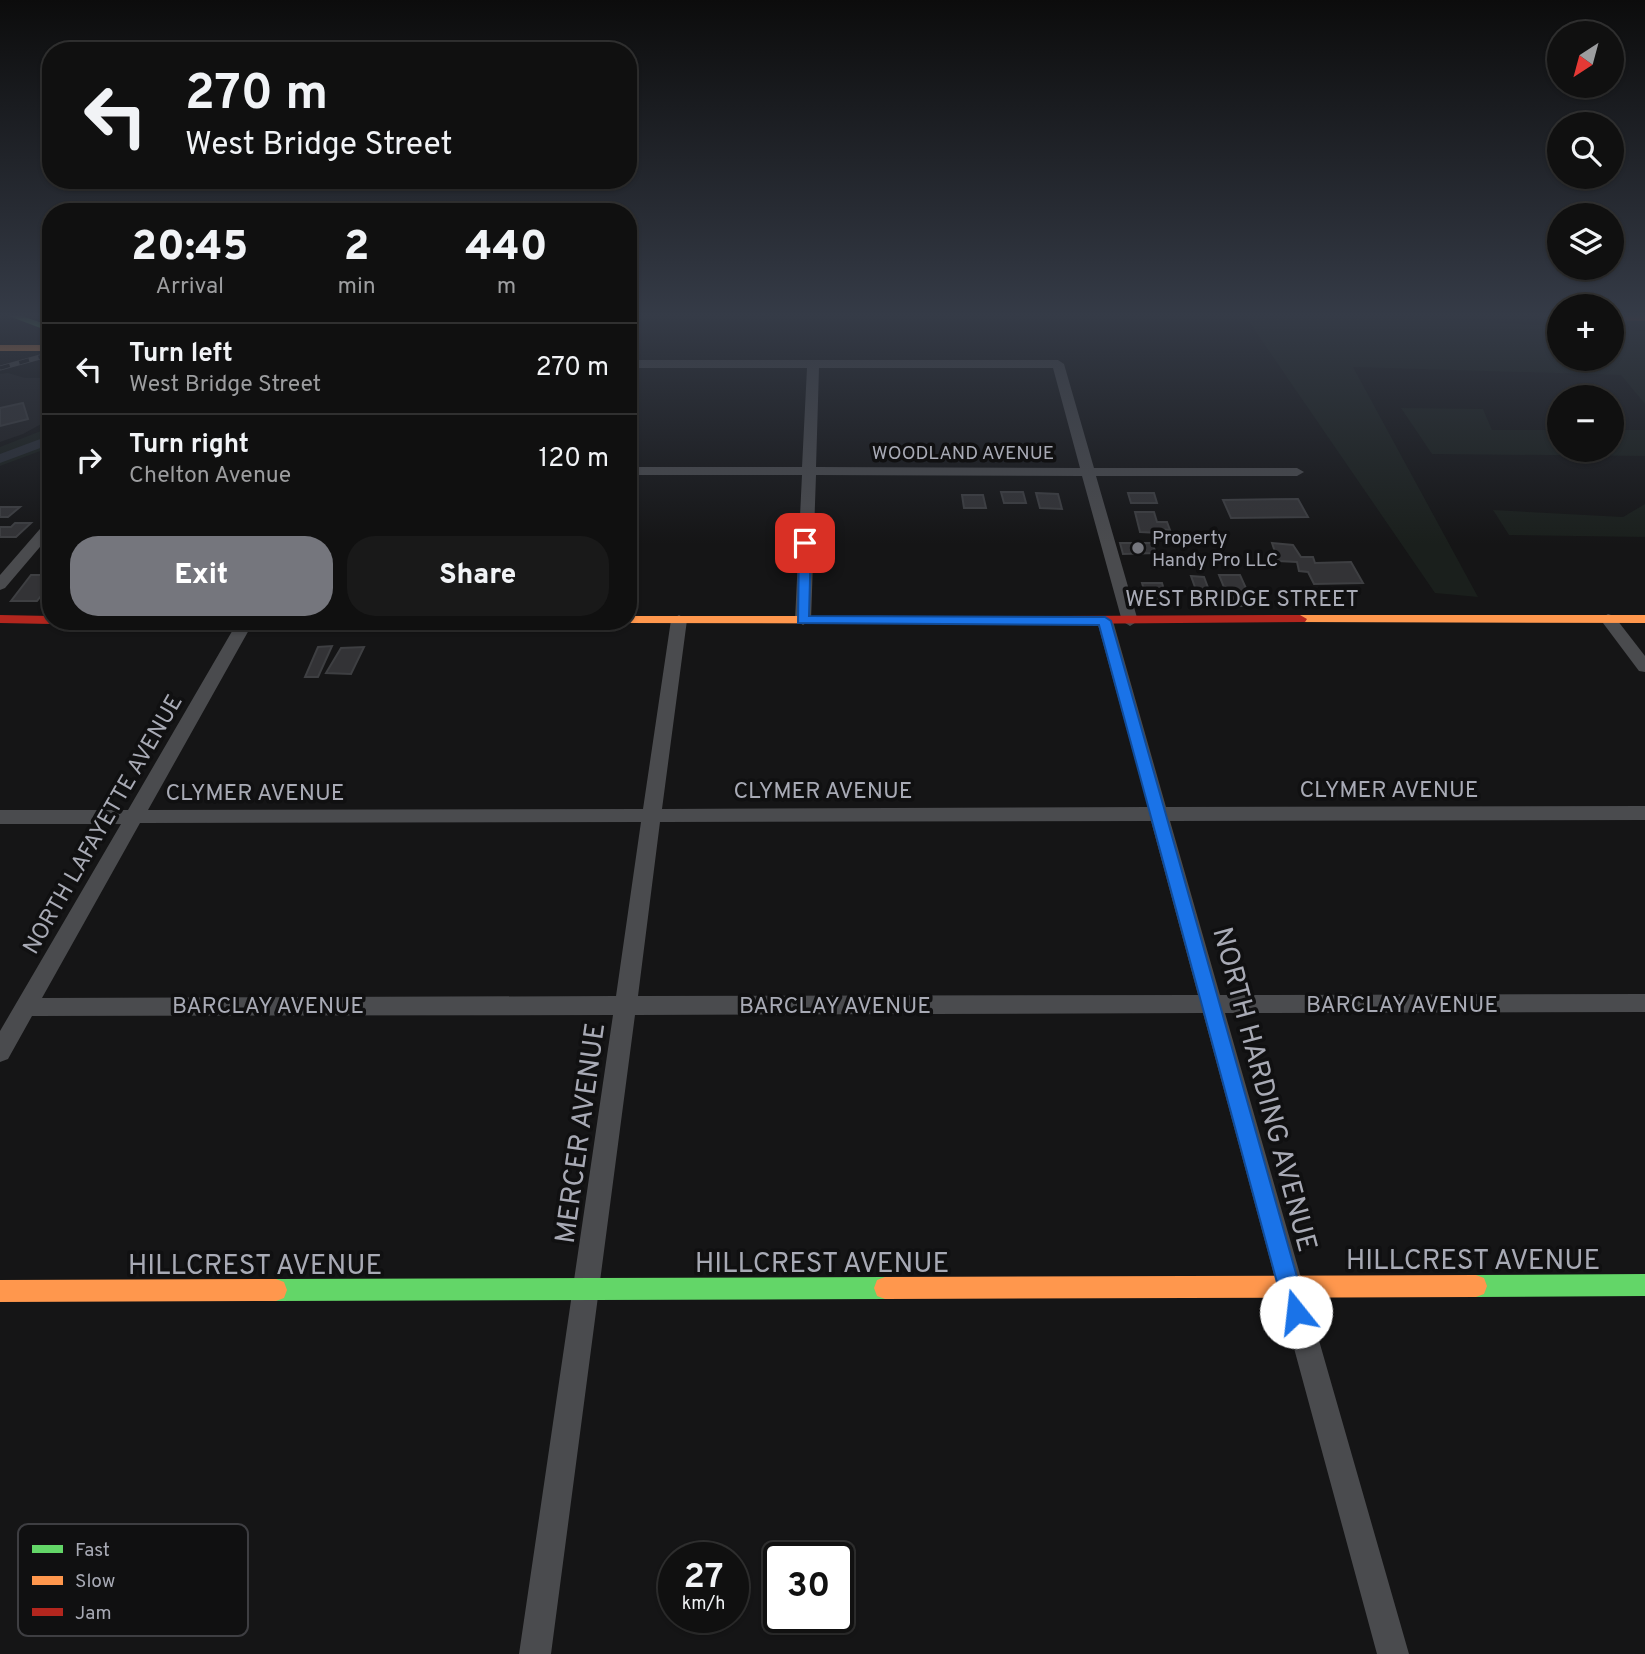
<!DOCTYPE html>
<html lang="en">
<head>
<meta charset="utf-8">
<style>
	body { margin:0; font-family:Overpass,sans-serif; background:#191919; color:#f1f3f6; height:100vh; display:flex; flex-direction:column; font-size:26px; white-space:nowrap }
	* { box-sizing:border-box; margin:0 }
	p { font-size:23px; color:#9c9d9f }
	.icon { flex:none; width:38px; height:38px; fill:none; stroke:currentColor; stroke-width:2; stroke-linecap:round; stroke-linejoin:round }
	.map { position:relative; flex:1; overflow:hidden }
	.panel { position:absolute; left:42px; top:203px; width:595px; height:427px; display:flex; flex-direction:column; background:#101010; border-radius:28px; box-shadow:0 2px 5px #0004,0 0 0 2px #303030 }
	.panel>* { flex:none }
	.top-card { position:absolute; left:42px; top:42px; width:595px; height:147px; border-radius:28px; box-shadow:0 2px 5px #0004,0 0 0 2px #303030; background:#101010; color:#f1f3f6; overflow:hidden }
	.needle { width:46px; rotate:216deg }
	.controls { position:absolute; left:1547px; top:21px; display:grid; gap:14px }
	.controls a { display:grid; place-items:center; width:77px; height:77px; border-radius:50%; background:#101010; box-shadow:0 2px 5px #0004,0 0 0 2px #303030; font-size:35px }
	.speed { position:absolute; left:658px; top:1542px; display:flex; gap:14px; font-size:35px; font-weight:700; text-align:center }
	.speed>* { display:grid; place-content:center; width:91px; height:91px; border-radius:50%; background:#101010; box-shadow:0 2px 5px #0004,0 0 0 2px #303030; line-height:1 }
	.speed small { font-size:18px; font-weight:400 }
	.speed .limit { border:4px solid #111; border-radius:10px; background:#fff; color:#111 }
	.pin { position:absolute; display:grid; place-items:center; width:60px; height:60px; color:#fff; margin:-30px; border-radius:14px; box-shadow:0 4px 10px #0006 }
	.me { position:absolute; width:77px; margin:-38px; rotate:344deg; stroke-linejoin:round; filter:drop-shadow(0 0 5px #0008) }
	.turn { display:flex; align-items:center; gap:24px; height:147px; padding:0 28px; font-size:32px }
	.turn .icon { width:91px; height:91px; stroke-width:2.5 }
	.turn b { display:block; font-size:49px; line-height:60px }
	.eta { display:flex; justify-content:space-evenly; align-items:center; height:119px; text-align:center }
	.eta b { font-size:42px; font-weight:800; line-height:49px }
	.button { display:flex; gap:14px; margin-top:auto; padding:14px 28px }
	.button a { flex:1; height:80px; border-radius:28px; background:#75767d; color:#fff; font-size:28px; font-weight:800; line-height:80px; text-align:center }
	.button a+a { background:#191919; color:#f1f3f6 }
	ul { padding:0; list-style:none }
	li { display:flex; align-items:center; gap:21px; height:91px; padding:0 28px; border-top:2px solid #303030 }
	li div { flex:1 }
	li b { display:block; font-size:26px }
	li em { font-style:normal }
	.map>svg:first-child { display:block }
	.built { fill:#202022 }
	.green { fill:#1a1f1c }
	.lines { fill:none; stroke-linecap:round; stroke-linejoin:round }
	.canal { fill:#2a2e36; fill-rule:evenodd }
	.building { fill:#333336; stroke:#3e3f42; stroke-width:2 }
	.street { fill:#4a4b4e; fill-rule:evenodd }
	.fast { fill:#63d668; fill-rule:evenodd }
	.slow { fill:#ff974d; fill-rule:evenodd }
	.jam { fill:#b3261e; fill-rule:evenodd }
	.rail-casing { stroke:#4a4b4d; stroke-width:5 }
	.rail { stroke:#101011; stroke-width:3.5; stroke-dasharray:10; stroke-linecap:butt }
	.route { fill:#1a73e8; stroke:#114b97; stroke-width:2 }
	.poi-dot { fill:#75767d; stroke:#101011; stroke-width:2.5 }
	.labels { text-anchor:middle; stroke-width:7; stroke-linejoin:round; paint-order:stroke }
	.far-street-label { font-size:19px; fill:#a8aab5; stroke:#101011 }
	.far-poi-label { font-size:19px; fill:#a8aab5; stroke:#101011; text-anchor:start }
	.street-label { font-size:23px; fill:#a8aab5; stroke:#101011 }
	.near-street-label { font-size:28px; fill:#a8aab5; stroke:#101011 }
	.key { fill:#101011; stroke:#3e3e42; stroke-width:2 }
	.key-label { font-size:19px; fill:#a8aab5 }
</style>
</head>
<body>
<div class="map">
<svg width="1645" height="1654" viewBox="0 0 1645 1654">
	<rect width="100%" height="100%" fill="#151516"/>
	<polygon class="built" points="8,373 25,378 47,378 51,392 40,396 46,417 43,423 23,434 0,442 0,374"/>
	<g class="green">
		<polygon points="1243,313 1329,313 1559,326 1559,359 1612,359 1612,329 1645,331 1645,404 1621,375 1353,367 1478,597 1435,593"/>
		<polygon points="1401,408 1483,409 1492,430 1559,430 1559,450 1612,450 1612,430 1645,430 1645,456 1432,454"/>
		<polygon points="51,427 51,447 0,466 0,447"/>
		<polygon points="1645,504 1645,537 1509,535 1493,510 1623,517"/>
	</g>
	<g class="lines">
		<polygon class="canal" points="51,435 51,444 0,463 0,454"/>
	</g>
	<g class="building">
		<polygon points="23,403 28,419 0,426 0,408"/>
		<polygon points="1001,492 1023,492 1026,503 1004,503"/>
		<polygon points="1036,493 1058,494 1062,509 1040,508"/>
		<polygon points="1128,493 1154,493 1157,503 1131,503"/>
		<polygon points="962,495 983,495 986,508 964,508"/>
		<polygon points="1298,499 1308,517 1231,518 1223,500"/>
		<polygon points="0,507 20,507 8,517 0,517"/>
		<polygon points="1135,512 1154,512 1157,522 1167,522 1170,530 1159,529 1160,533 1140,532"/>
		<polygon points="15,523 31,523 16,537 0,537 0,527 11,527"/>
		<polygon points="1120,543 1152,543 1156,553 1123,554"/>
		<polygon points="1272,543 1293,545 1301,557 1313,557 1315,563 1351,562 1363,583 1314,584 1308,572 1299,571 1297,562 1278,561"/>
		<polygon points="31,575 51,575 51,583 37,601 11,601"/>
		<polygon points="1219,575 1240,575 1250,597 1240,597 1244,606 1224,606 1220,596 1228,597"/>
		<polygon points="1191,576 1204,577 1213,601 1200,601"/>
		<polygon points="1142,583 1162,583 1168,603 1148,603"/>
		<polygon points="332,646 318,677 305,677 318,647"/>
		<polygon points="364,647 351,674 326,673 341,648"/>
	</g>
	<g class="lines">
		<g class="street">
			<path d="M 628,360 L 1058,360 L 1064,364 L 1094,468 L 1297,468 L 1304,472 L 1297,476 L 1096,476 L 1138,621 L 1130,626 L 1122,621 L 1082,476 L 816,475 L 811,620 L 803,625 L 795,620 L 802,475 L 628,475 L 628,467 L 802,467 L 807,368 L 628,368 ZM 819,368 L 1053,368 L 1080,468 L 816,467 Z"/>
			<polygon points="51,521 51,534 5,588 0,590 0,575 46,522"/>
			<polygon points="1608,614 1614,616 1645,656 1645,672 1639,671 1600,619"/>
			<path d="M 679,615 L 687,620 L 662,809 L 1148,807 L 1097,621 L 1105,616 L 1113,621 L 1166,807 L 1645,806 L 1645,820 L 1170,821 L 1220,995 L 1645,994 L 1645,1012 L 1225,1013 L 1409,1654 L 1377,1654 L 1203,1013 L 635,1015 L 551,1654 L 519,1654 L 613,1015 L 32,1016 L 8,1059 L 0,1062 L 0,1031 L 121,824 L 0,824 L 0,810 L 128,810 L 238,621 L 254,621 L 148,810 L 643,809 L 671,620 ZM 1151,821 L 1198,995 L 638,996 L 660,822 ZM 641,822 L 616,996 L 42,998 L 140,823 Z"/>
		</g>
		<g class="fast">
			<polygon points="1,313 13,313 51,326 51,332"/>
			<polygon points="1533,313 1559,313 1559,317 1537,316"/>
			<polygon points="1645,1274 1645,1296 1476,1297 1468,1294 1465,1286 1468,1278 1476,1275"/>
			<polygon points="885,1277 893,1280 896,1288 893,1296 885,1299 276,1301 268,1298 265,1290 268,1282 276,1279"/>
		</g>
		<g class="slow">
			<rect x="0" y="345" width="51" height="6"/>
			<polygon points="1300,615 1645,615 1645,623 1295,622 1293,619"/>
			<polygon points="628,616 1055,616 1062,620 1055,624 623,623 628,621"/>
			<polygon points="1476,1275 1484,1278 1487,1286 1484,1294 1476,1297 885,1299 877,1296 874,1288 877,1280 885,1277"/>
			<polygon points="276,1279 284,1282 287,1290 284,1298 276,1301 0,1302 0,1280"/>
		</g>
		<g class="jam">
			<polygon points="1612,314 1645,315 1645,321 1612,320"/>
			<polygon points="0,615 51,616 51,621 57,621 51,624 0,623"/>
			<polygon points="1300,615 1307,619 1305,622 1055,624 1048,620 1055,616"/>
		</g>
		<defs>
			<polyline id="rail" points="0,368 51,354"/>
		</defs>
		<use href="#rail" class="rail-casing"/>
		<use href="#rail" class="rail"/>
	</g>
	<linearGradient id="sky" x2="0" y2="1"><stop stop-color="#0c0c0c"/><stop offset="0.58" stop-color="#353b47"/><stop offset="1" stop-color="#353b47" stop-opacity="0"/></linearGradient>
	<rect width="1645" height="544" fill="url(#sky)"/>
	<polygon class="route" points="805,539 811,543 809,616 1105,617 1111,621 1307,1312 1304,1320 1296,1323 1289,1320 1285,1312 1099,625 798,623 799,543"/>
	<circle class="poi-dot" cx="1138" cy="548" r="7"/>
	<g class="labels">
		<g class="far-street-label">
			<text x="963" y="459">WOODLAND AVENUE</text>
		</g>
		<g class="far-poi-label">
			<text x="1152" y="544">Property<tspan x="1152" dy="22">Handy Pro LLC</tspan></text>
		</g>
		<g class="street-label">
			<text x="1242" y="606">WEST BRIDGE STREET</text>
			<text x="1389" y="797">CLYMER AVENUE</text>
			<text x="823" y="798">CLYMER AVENUE</text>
			<text x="255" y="800">CLYMER AVENUE</text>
			<text transform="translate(102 824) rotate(-60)" y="8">NORTH LAFAYETTE AVENUE</text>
			<text x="1402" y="1012">BARCLAY AVENUE</text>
			<text x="268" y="1013">BARCLAY AVENUE</text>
			<text x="835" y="1013">BARCLAY AVENUE</text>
		</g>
		<g class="near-street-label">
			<text transform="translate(1266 1089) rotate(75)" y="10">NORTH HARDING AVENUE</text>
			<text transform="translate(579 1133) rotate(-82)" y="10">MERCER AVENUE</text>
			<text x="1473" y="1269">HILLCREST AVENUE</text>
			<text x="822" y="1272">HILLCREST AVENUE</text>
			<text x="255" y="1274">HILLCREST AVENUE</text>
		</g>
	</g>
	<rect x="18" y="1524" width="230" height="112" rx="10" class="key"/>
	<rect x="32" y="1545" width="31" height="8" fill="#63d668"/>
	<rect x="32" y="1576" width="31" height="9" fill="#ff974d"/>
	<rect x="32" y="1608" width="31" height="8" fill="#b3261e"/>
	<g class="key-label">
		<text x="75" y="1556">Fast</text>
		<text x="75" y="1587">Slow</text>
		<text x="75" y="1619">Jam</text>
	</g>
</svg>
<div class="controls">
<a><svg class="needle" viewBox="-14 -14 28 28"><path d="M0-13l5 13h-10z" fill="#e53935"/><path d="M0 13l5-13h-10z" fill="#9c9d9f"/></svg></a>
<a><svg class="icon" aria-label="search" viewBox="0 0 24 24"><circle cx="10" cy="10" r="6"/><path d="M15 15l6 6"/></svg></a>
<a><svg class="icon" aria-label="layers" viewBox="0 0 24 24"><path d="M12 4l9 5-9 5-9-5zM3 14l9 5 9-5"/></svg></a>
<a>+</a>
<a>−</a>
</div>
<div class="speed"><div>27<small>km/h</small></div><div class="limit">30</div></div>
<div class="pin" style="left:805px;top:543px;background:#d93025"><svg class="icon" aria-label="arrive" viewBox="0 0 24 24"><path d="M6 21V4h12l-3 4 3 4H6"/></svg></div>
<svg class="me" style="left:1296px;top:1312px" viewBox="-20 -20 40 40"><circle r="19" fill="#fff"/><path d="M0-13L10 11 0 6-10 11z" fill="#1a73e8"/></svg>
<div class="top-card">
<div class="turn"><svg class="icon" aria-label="left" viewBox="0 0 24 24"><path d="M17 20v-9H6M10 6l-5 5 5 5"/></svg><div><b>270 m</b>West Bridge Street</div></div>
</div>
<section class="panel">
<div class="eta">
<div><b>20:45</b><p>Arrival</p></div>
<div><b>2</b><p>min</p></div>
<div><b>440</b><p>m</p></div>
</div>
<ul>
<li><svg class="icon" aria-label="left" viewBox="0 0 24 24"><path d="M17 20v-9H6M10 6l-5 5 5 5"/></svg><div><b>Turn left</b><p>West Bridge Street</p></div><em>270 m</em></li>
<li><svg class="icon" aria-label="right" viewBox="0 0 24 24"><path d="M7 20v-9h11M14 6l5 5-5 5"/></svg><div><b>Turn right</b><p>Chelton Avenue</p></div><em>120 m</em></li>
</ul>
<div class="button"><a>Exit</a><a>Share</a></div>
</section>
</div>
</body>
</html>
